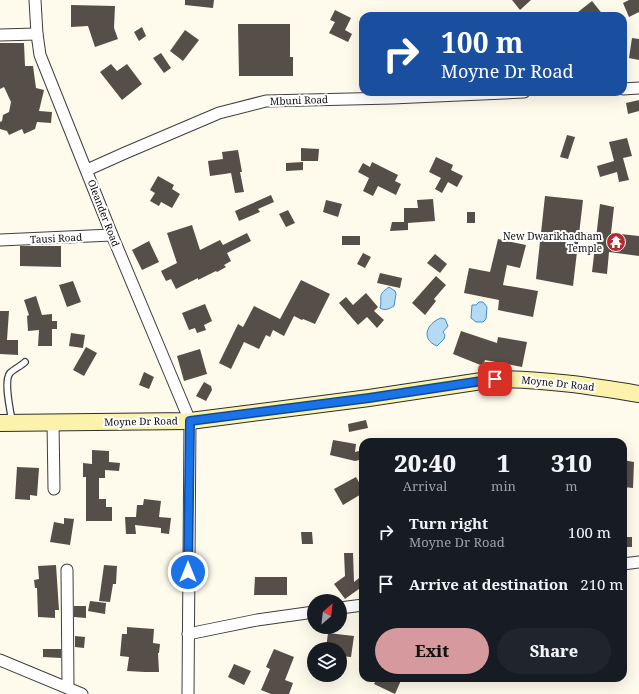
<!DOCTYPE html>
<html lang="en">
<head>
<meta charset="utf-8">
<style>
	body { margin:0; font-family:"Noto Serif",serif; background:#20242c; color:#f1f3f6; height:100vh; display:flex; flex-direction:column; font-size:15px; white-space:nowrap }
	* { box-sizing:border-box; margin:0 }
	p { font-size:13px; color:#9ea1a6 }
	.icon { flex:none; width:22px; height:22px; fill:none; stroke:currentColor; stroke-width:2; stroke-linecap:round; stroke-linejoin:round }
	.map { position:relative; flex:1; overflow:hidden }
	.details { position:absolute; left:359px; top:438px; width:268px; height:244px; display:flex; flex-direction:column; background:#171b24; border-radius:12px; box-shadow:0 4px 16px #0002 }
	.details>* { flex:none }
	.top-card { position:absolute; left:359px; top:12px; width:268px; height:84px; border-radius:12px; box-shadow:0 4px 16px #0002; background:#1a4fa0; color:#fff; overflow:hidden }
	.needle { width:26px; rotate:28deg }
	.fabs { position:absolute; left:307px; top:594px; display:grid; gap:8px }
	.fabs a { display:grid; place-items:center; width:40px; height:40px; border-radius:50%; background:#171b24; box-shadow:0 4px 16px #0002; font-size:20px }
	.pin { position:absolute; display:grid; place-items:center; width:34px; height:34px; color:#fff; margin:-17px; border-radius:8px; box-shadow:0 2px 6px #0006 }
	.me { position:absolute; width:44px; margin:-22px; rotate:0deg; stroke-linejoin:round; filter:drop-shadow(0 0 3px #0008) }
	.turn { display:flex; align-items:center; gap:14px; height:84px; padding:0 16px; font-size:18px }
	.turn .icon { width:52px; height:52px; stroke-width:2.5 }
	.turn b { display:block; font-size:28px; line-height:34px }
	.eta { display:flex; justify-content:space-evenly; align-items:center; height:68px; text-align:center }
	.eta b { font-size:24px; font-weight:800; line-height:28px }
	.cta { display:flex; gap:8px; margin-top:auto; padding:8px 16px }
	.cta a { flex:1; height:46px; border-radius:24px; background:#d6999d; color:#111; font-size:16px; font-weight:800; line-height:46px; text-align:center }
	.cta a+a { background:#20242c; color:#f1f3f6 }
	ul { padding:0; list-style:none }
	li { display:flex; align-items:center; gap:12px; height:52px; padding:0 16px }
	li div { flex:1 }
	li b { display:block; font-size:15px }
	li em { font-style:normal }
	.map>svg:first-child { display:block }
	.water { fill:#b4dbf3; stroke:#3e8ec7 }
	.building { fill:#554e49 }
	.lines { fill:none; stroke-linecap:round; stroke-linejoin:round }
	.lane-casing { stroke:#3f3f3f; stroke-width:8 }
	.street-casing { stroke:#3f3f3f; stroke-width:13 }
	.secondary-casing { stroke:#2e2e2e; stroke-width:18 }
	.lane { stroke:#fff; stroke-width:5.5 }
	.street { stroke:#fff; stroke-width:11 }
	.secondary { stroke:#fbf3ab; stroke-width:16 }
	.route-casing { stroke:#114b97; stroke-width:10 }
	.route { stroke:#1a73e8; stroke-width:7 }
	.labels { text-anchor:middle; stroke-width:4; stroke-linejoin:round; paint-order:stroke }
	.street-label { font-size:10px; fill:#0c0c0c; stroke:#fff }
	.poi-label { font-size:10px; fill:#0c0c0c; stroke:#fff; text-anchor:end }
</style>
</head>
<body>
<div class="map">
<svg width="639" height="694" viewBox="0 0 639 694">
	<rect width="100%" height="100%" fill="#fefbed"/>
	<g class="water">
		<path d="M 389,287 L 395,291 L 396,294 L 394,306 C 389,309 385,311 380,308 C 383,297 376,296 389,287 Z"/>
		<polygon points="479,302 483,302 487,307 486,319 483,322 476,322 471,318 472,305 476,305"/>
		<path d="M 441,318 L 445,319 L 448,326 L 443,332 L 445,335 L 444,339 L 437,346 C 420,339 427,323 441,318 Z"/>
	</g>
	<g class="building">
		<polygon points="185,0 214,0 213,8 185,5"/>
		<polygon points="512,0 531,0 520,10"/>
		<polygon points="629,0 639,0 639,12 629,17 623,3"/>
		<polygon points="592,1 604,16 573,16"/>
		<polygon points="71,5 115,6 114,28 118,39 95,47 88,26 71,27"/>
		<polygon points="335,10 351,18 345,30 352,34 348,42 329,33 335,22 330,20"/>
		<polygon points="238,24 290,24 290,57 293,57 293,76 239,76"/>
		<polygon points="142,27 146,36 139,41 134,32"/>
		<polygon points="185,30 199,40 183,61 170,51"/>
		<polygon points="632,38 639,39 639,60 629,58"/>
		<polygon points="0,43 24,43 25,66 33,66 36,88 44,90 39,111 52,112 51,123 37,122 35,129 24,134 22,129 9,135 7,131 0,129 0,122 2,121 3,115 9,112 11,102 4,87 0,89"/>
		<polygon points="161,53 171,68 164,73 153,58"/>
		<polygon points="111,64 117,71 127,64 142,84 122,100 100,72"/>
		<polygon points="639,100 639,111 628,114 626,103"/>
		<polygon points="567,135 575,137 568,159 560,157"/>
		<polygon points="627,138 632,156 623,158 629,180 619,182 617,172 600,177 597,166 614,161 609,142"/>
		<polygon points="301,148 319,149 318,161 301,161"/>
		<polygon points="238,150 242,172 240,172 244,192 235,193 231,173 210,176 208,161 223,159 222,152"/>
		<polygon points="436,157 453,165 451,170 463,176 457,187 448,182 442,193 435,189 441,178 429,172"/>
		<polygon points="303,162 303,170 286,171 286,163"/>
		<polygon points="372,162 398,175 395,181 401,184 396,195 378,186 373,196 363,191 369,178 358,172 363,163 370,167"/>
		<polygon points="158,176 174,185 172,189 180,194 172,208 161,202 159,206 150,201 155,193 150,190"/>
		<polygon points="271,195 274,202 258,209 260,212 239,221 235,211"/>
		<polygon points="545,196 583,200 573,286 536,279"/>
		<polygon points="433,199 435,221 408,223 408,230 390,231 392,222 404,222 404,208 418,208 417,200"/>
		<polygon points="326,200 342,204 338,217 323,212"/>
		<polygon points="600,204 614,207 611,233 639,236 639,256 609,252 607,274 592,272"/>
		<polygon points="288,210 295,223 286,227 279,214"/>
		<rect x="467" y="212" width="8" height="11"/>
		<polygon points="192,225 200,250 220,240 223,245 247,233 251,241 227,253 231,261 224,265 226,267 217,272 216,271 198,280 198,278 176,289 171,279 166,281 161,271 177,263 167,233"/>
		<rect x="342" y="236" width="18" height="9"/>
		<polygon points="498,239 526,245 520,268 507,265 503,285 538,291 533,317 498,310 499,300 464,293 469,268 490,272"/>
		<polygon points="149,241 159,262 142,270 132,250"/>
		<polygon points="20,246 61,246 61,267 20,266"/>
		<polygon points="363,253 371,257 365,268 357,264"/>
		<polygon points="435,254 447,264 440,273 427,263"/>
		<polygon points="380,273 402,278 400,288 377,283"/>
		<polygon points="436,276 446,285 434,299 436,301 425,315 412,303"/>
		<polygon points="301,280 330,294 315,324 303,319 302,320 294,316 284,336 273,330 270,337 266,335 259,349 244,342 231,369 219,363 238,324 243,327 254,306 280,319"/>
		<polygon points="73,281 81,302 67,307 59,285"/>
		<polygon points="366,293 378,307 374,311 384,320 377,328 367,317 358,325 339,303 346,297 353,305"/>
		<polygon points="36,296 42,315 52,314 52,321 57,321 57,329 52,329 52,346 38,346 39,330 28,331 27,316 29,315 24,300"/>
		<polygon points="205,304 212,321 204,325 206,330 197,333 195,328 189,330 182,313"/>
		<polygon points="0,311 9,311 7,340 18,340 18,355 0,354"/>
		<polygon points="461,331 497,343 498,337 527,342 522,367 485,360 483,366 453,354"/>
		<polygon points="71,333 85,335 83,348 69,346"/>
		<polygon points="86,347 97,353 84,376 73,370"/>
		<polygon points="200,349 207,374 184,381 177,356"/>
		<polygon points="144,372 154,377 149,389 139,385"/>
		<polygon points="204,382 211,386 212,390 206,401 196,396"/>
		<polygon points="366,420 368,428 349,432 348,424"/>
		<polygon points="333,440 356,444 355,452 363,450 363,459 355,461 330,455"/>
		<polygon points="92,450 109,451 109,462 120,463 119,471 105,470 105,478 99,478 99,499 106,499 106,507 112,507 112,521 86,521 86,477 83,477 83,463 92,464"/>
		<polygon points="623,460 634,462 633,488 623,487"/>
		<polygon points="17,467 39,468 37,496 30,495 30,500 15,499"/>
		<polygon points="356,477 363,489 363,493 343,505 334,489"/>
		<polygon points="144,499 161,501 159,517 171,518 169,534 161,533 161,528 135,525 136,534 126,534 125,517 136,517 137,505 143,505"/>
		<polygon points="64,518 74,519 70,545 50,542 54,522 64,524"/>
		<polygon points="301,532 312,532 313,544 302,544"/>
		<rect x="623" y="537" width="9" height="10"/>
		<polygon points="344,553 353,553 354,582 363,575 363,586 345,599 334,584 345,576"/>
		<polygon points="56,565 59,610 55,610 55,618 38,617 37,588 35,588 34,580 39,579 38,566"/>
		<polygon points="104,565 117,566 116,584 113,584 110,602 99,601"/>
		<polygon points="255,577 287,577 287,595 254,595"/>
		<polygon points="90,601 106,603 105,614 88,611"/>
		<polygon points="74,606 86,606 86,618 74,617"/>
		<polygon points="127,627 154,629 153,643 160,644 159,653 158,653 159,672 145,672 127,671 129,657 120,656 122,634 127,634"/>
		<polygon points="328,633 354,636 351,657 340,656 340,649 326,649"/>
		<polygon points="75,636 85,637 84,648 75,647"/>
		<polygon points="43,649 61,649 61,658 43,657"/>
		<polygon points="274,649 294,657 285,680 293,683 289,694 271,694 261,690 270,669 266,667"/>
		<polygon points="234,664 251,671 244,685 228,677"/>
		<polygon points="377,678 402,678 395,694 374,684"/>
	</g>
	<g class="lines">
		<defs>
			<path id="lane" d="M 12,422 C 11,412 3,381 10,373 C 14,369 21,366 25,362"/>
			<g id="street">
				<polyline points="35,0 37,34 40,55 112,235 190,421 188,694"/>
				<polyline points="0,35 37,34"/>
				<polyline points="623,89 639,88"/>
				<polyline points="87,170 125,153 219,113 266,101 392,98 524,92"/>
				<polyline points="0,240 112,235"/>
				<polyline points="53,422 54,489"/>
				<polyline points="623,564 639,562"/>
				<polyline points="67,570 68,688"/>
				<polyline points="340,608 363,605"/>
				<polyline points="188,634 257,620 314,612"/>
				<polyline points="0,660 82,694"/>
			</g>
			<path id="secondary" d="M 0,423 L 190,421 L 369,398 L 495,379 C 544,379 591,386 639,394"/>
		</defs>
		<use href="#lane" class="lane-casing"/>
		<use href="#street" class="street-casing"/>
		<use href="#secondary" class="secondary-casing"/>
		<use href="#lane" class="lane"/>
		<use href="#street" class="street"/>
		<use href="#secondary" class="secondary"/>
	</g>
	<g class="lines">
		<defs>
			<polyline id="route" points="188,572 190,421 369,398 495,379"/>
		</defs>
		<use href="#route" class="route-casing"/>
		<use href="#route" class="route"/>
	</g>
	<defs>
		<symbol id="temple-disc" viewBox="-11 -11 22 22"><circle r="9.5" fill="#b62b30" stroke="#fff"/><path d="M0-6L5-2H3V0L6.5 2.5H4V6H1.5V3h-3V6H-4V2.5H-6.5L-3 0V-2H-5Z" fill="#fff"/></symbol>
	</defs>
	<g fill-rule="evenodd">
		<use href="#temple-disc" x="605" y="231" width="22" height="22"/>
	</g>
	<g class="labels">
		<g class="street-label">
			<text transform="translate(299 100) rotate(-2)" y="4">Mbuni Road</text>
			<text transform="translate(104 213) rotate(69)" y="4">Oleander Road</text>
			<text transform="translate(56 238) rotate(-3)" y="4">Tausi Road</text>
			<text transform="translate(558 383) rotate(6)" y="4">Moyne Dr Road</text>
			<text transform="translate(141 421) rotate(-1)" y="4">Moyne Dr Road</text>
		</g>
		<g class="poi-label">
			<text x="602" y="240">New Dwarikhadham<tspan x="602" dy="12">Temple</tspan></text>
		</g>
	</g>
</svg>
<div class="fabs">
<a><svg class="needle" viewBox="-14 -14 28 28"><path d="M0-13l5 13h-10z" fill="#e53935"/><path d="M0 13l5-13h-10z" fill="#9ea1a6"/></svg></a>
<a><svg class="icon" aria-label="layers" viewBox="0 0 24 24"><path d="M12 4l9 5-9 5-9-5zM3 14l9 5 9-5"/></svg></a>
</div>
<div class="pin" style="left:495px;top:379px;background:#d93025"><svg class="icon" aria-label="arrive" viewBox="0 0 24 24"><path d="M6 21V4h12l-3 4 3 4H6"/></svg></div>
<svg class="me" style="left:188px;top:572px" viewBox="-20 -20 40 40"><circle r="17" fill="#1a73e8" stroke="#fff" stroke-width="3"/><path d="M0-11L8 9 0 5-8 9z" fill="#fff"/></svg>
<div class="top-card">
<div class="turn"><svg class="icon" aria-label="right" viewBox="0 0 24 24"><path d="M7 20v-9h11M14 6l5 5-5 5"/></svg><div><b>100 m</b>Moyne Dr Road</div></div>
</div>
<section class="details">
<div class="eta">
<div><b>20:40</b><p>Arrival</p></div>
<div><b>1</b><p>min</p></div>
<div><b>310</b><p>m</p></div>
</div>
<ul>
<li><svg class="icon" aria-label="right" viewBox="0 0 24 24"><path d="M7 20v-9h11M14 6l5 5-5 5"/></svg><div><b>Turn right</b><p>Moyne Dr Road</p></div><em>100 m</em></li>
<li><svg class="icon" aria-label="arrive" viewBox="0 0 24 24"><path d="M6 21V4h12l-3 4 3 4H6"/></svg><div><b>Arrive at destination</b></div><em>210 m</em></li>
</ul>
<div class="cta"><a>Exit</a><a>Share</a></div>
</section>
</div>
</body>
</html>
